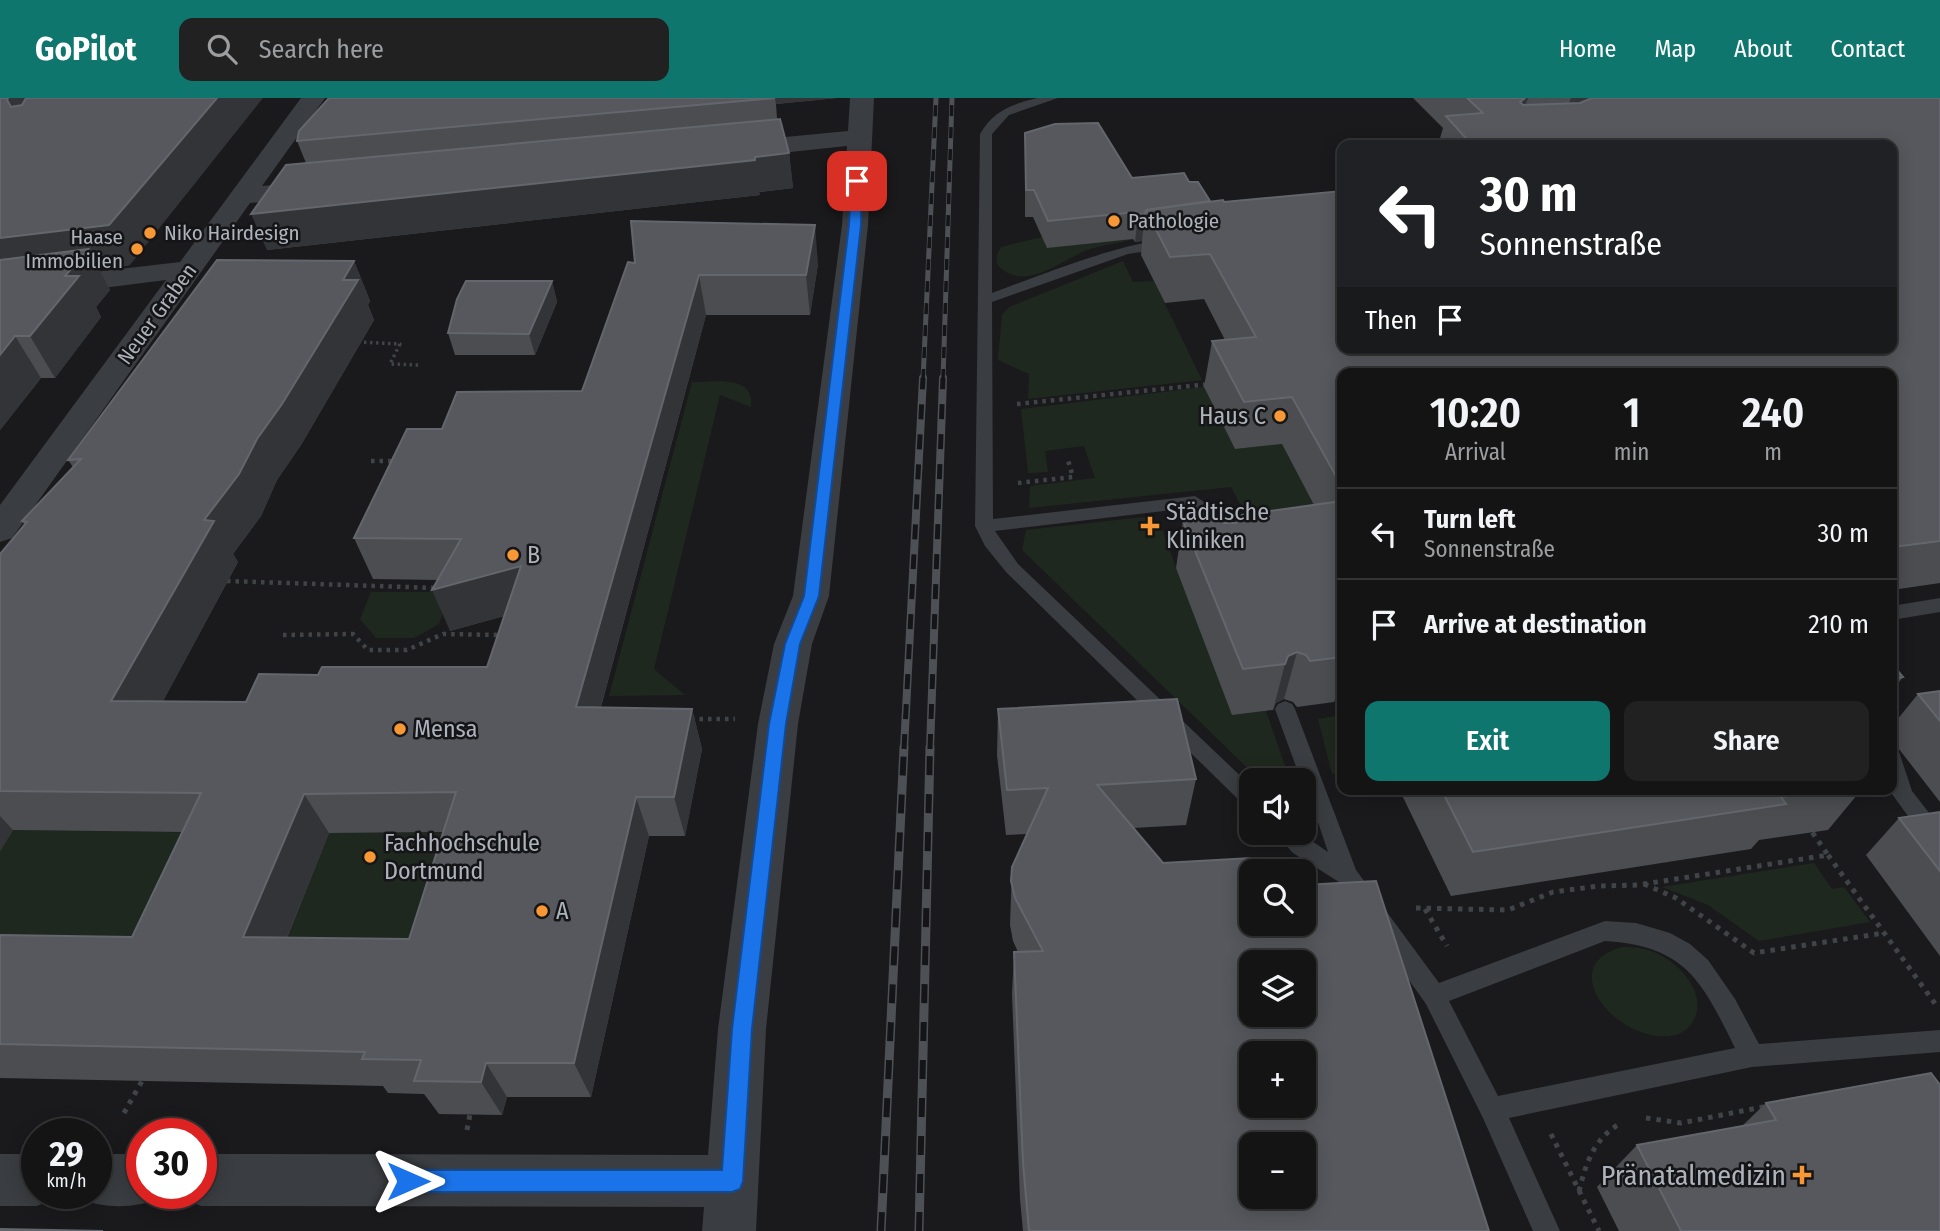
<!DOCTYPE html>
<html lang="en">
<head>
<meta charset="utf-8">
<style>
	body { margin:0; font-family:"Fira Sans Condensed",sans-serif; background:#212122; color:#f1f3f6; height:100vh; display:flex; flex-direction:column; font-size:26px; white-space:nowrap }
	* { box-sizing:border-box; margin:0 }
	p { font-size:23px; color:#9d9ea0 }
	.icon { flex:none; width:38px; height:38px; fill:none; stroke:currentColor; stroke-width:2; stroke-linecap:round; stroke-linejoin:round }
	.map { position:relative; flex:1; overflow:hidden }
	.drawer { position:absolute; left:1337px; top:270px; width:560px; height:427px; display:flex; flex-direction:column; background:#141415; border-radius:14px; box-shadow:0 4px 18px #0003,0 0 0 2px #333334 }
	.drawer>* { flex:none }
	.top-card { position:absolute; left:1337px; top:42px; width:560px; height:214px; border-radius:14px; box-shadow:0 4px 18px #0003,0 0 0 2px #333334; background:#202124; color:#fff; overflow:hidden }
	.buttons { position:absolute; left:1239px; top:670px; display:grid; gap:14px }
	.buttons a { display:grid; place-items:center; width:77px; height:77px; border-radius:14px; background:#141415; box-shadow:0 4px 18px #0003,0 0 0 2px #333334; font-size:35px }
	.speed { position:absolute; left:21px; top:1020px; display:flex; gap:14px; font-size:35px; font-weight:700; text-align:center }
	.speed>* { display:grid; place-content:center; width:91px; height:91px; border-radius:50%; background:#141415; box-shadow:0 4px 18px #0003,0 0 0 2px #333334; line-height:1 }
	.speed small { font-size:18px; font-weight:400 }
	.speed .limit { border:10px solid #d22; background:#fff; color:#111 }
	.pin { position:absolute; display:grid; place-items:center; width:60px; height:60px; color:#fff; margin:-30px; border-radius:14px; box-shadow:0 4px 10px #0006 }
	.me { position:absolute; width:77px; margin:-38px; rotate:90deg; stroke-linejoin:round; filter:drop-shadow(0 0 5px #0008) }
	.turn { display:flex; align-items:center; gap:24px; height:147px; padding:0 28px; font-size:32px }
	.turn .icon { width:91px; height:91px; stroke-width:2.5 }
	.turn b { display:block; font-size:49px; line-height:60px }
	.then { display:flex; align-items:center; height:66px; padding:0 28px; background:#0003; gap:14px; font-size:26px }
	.eta { display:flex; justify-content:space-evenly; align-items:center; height:119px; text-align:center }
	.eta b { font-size:42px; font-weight:600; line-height:49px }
	.primary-button { display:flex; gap:14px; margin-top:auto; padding:14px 28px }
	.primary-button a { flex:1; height:80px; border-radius:14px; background:#0f766e; color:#fff; font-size:28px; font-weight:600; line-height:80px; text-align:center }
	.primary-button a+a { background:#212122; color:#f1f3f6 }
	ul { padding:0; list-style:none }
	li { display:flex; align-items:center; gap:21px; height:91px; padding:0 28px; border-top:2px solid #333334 }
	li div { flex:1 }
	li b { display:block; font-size:26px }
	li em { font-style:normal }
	header { display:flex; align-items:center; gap:42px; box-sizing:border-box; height:98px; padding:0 35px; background:#0f766e; color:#fff }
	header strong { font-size:33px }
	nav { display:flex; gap:38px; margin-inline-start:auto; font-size:24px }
	.search { width:490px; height:63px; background:#212122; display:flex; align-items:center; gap:18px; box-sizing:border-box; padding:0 24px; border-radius:14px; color:#9d9ea0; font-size:26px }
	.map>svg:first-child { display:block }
	.green { fill:#1f281f }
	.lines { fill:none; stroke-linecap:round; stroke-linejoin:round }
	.path-far2 { stroke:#404448; stroke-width:3.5; stroke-dasharray:2.5 3.5; stroke-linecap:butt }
	.path-far1 { stroke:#404448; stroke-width:4.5; stroke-dasharray:3.5 5; stroke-linecap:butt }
	.path { stroke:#404448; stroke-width:5; stroke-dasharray:4.5 6; stroke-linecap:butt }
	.lane { fill:#3a3d41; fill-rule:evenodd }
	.street { fill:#3a3d41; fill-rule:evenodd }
	.rail-far2-casing { stroke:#4d5156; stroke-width:5 }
	.rail-far1-casing { stroke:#4d5156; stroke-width:8 }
	.rail-casing { stroke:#4d5156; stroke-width:9 }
	.rail-far2 { stroke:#151517; stroke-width:3.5; stroke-dasharray:11; stroke-linecap:butt }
	.rail-far1 { stroke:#151517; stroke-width:5; stroke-dasharray:15; stroke-linecap:butt }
	.rail { stroke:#151517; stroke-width:6; stroke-dasharray:19; stroke-linecap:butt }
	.wall { fill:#4b4d51; fill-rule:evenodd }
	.shaded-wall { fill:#333437 }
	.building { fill:#56585d; stroke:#63666c; stroke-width:2; fill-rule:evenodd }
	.route { fill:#1a73e8; stroke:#114b97; stroke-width:2 }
	.poi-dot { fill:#f79736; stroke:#151517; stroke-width:2.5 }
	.labels { text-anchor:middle; stroke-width:5; stroke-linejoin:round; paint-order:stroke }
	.far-poi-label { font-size:21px; fill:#acb3bc; stroke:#151517; text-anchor:start }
	.far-street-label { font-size:21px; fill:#acb3bc; stroke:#151517 }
	.poi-label { font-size:24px; fill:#acb3bc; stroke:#151517; text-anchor:start }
	.near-poi-label { font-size:28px; fill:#acb3bc; stroke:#151517; text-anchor:end }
</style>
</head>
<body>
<header>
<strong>GoPilot</strong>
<div class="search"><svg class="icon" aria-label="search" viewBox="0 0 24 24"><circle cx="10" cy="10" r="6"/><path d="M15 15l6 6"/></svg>Search here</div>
<nav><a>Home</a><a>Map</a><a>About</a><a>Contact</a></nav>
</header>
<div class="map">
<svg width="1940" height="1133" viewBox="0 0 1940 1133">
	<rect width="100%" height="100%" fill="#1a1a1c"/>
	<g class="green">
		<path d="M 1042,139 L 1134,141 C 1119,145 1104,147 1090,151 C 1065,159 1031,192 1003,172 C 993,165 996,158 1001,149 Z"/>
		<polygon points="1123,163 1133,184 1154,183 1202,282 1028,301 1029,276 998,262 1002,217 1009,209"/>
		<path d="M 692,284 C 715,284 755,276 751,309 L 720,297 L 654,571 L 685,597 L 609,598 Z"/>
		<polygon points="1204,289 1235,351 1282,346 1337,449 1268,460 1231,389 1029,410 1030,388 1095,380 1084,348 1045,353 1048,374 1028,375 1021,311"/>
		<polygon points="1144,419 1161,428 1176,470 1266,613 1290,682 1260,682 1022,452 1026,432"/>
		<polygon points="371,494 450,494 439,526 414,540 376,540 360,521"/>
		<polygon points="1342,598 1342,675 1332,676 1318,621 1340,617 1332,599"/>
		<polygon points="13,732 230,735 166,875 0,874 0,753"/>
		<polygon points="475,734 432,878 272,876 329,735"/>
		<polygon points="1814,765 1832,791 1844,789 1870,824 1759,843 1708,807 1662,789"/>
		<path d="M 1623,849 C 1634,849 1644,850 1654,854 C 1680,865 1710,897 1692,925 C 1687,933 1679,937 1670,938 C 1615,944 1553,866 1623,849 Z"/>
	</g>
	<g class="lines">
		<polyline class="path-far2" points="358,244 400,246 390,266 419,267"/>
		<g class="path-far1">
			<polyline points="1017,306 1210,286"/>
			<polyline points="371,363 395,363"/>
			<polyline points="1018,385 1073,379 1067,359"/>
			<polyline points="227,483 436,490"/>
			<polyline points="283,537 353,536 368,552 407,552 443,536 501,537"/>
			<polyline points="691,621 735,621"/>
		</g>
		<g class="path">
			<polyline points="1828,757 1936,907"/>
			<polyline points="1644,786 1676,800 1754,855 1884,835"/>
			<polyline points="1416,810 1508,812 1553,794 1599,788 1638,787 1828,757 1812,734"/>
			<polyline points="1425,811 1447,848"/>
			<polyline points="124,1015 142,983"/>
			<polyline points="1646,1020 1681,1025 1768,1008"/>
			<polyline points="467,1032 470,1016"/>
			<polyline points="1551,1036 1599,1133"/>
			<path d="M 1579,1093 C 1586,1065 1594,1040 1621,1025"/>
		</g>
		<g class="lane">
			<path d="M 1037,0 L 1058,0 L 1009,17 L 992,36 L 992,195 C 1020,185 1156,130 1175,146 L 1168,150 L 1128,156 L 992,204 L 993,421 L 1195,398 L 1204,404 L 1221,445 L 1218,449 L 1206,449 L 1189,410 L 995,433 L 1018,466 L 1251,688 L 1251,710 L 1244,707 L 1006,474 L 985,448 L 975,428 L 980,36 C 993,13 1012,6 1037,0 Z"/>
			<polygon points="1940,500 1940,514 1892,522 1892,508"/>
			<path d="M 1285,603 L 1292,606 L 1295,611 L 1356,772 L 1439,885 L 1605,823 L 1636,825 L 1670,835 L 1690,846 L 1708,862 L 1735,901 L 1759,946 L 1940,932 L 1940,954 L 1752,969 L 1509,1020 L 1560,1133 L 1533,1133 L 1483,1020 L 1426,906 L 1339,784 L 1293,755 L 1275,735 L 1300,735 L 1328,754 L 1304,682 L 1301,682 L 1275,611 L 1278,606 ZM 1605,843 C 1686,848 1702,883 1735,950 L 1498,998 L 1449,903 Z"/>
			<polygon points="1892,652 1899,654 1912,693 1940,729 1940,754 1932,751 1892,696"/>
		</g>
		<g class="street">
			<polygon points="301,0 325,0 262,88 316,83 325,85 329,91 325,97 316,99 250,105 12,440 0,444 0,407 166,182 0,203 0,185 180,164"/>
			<polygon points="850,0 874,0 868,127 829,498 812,546 798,626 766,931 756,1133 702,1133 704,1109 201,1108 183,1100 181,1096 201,1096 201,1056 708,1057 718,931 758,626 774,546 793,498 842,127 847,48 735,60 726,57 722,52 726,47 735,44 848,33"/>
			<polygon points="0,1056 37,1056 37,1096 57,1096 55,1100 37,1108 0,1108"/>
			<path d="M 96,1056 L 142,1056 L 142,1096 L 162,1096 L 160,1100 C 134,1111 104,1111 78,1100 L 76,1096 L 96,1096 Z"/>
		</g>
		<defs>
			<g id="rail-far2">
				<polyline points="923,282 936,0"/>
				<polyline points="943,282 952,0"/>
			</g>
			<g id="rail-far1">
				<polyline points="904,651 923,280"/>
				<polyline points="930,651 943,280"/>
			</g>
			<g id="rail">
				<polyline points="881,1133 904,649"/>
				<polyline points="919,1133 930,649"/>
			</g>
		</defs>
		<use href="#rail-far2" class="rail-far2-casing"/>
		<use href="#rail-far1" class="rail-far1-casing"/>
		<use href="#rail" class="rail-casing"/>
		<use href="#rail-far2" class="rail-far2"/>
		<use href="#rail-far1" class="rail-far1"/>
		<use href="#rail" class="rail"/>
	</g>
	<g class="wall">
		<polygon points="0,0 130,167 99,171 110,192 96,209 101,219 55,280 41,280 0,332"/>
		<polygon points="329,0 837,0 776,6 777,21 789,55 793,90 759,94 760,97 267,152 306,65 297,43"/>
		<polygon points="1413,0 1940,0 1940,485 1892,492 1892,275 1342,275 1342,598 1336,599 1334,604 1297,609 1293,604 1284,601 1276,605 1273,612 1232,617 1176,470 1183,423 1236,425 1314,407 1282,346 1235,351 1204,289 1212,243 1225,242 1204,201 1165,205 1141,157 1142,143 1135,144 1133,141 1047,150 1033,119 1025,119 1025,35 1132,80 1189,84 1210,103 1342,250 1892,250 1892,47 1438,47 1443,30"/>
		<path d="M 354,163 L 370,203 L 368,207 L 374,222 L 301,347 L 277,382 L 261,418 L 233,456 L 238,464 L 163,603 L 246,604 L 318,577 L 487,569 L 504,518 L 450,533 L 438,482 L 373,481 L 354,440 L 442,331 L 582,293 L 628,164 L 818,166 L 810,217 L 706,217 L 601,609 L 692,611 L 702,651 L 685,738 L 649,738 L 591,999 L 507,999 L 502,1017 L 439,1016 L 424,996 L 388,995 L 383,988 L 0,980 L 0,837 L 132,839 L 183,734 L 13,732 L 0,753 L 0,456 L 24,426 L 22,423 L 73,369 L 68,362 ZM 444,734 L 409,841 L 287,840 L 329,735 Z"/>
		<polygon points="552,183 557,204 535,257 455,257 448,235"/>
		<polygon points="1892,566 1903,579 1892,593"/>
		<polygon points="1940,593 1940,704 1892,642 1892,628 1918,596"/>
		<polygon points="998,611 1196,681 1186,727 1133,730 1163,765 1251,774 1489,1133 1023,1133 1020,1101 1012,896 1014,854 1018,854 1013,843 1010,827 1012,769 1027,736 1006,737 997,657"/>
		<polygon points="1399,691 1862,691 1828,732 1759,742 1751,751 1451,798"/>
		<polygon points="1940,714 1940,858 1866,757 1899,720"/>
		<polygon points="1766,1005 1940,1133 1619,1133 1597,1089 1637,1047 1742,1028"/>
	</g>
	<g class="shaded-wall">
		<polygon points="8,0 30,0 28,40 7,2"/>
		<polygon points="217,0 263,0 130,167 99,171 110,192 96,209 101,219 55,280 30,238 0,183 0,140"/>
		<polygon points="772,0 837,0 776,6 775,0"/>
		<polygon points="1525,0 1528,0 1515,40 1520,4"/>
		<polygon points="1571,0 1640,0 1558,36"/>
		<polygon points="789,55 793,90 759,94 760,97 267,152 251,116"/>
		<polygon points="1145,116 1142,143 1135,144 1138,117"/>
		<polygon points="815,127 818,166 810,217 806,177"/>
		<polygon points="354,163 370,203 368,207 374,222 301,347 277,382 261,418 233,456 238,464 141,644 111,603 204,422 257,341"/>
		<polygon points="699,177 706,217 590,649 576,609"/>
		<polygon points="552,183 557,204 535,257 529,236"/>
		<polygon points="15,238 41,280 0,332 0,257"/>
		<polygon points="521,468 536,509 450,533 432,492"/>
		<polygon points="1297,554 1284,601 1276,605 1273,612 1285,566 1288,558"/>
		<polygon points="692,611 702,651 685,738 674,699"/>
		<polygon points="304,696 329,735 272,876 243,839"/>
		<polygon points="636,699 649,738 591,999 574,965"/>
		<polygon points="0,718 13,732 0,753"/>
		<polygon points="486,965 507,999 502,1017 481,984"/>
	</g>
	<g class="building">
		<polygon points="0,0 8,0 7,2 11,9 22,7 26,0 217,0 109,127 0,140"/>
		<polygon points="329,0 775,0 297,43 299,33"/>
		<polygon points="1467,0 1525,0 1520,4 1523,7 1580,5 1592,0 1940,0 1940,443 1892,449 1892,275 1342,275 1342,389 1292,299 1244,304 1212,243 1256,239 1210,156 1170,159 1146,112 1223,102 1224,104 1342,93 1342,250 1892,250 1892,47 1472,47 1446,18 1483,15"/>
		<polygon points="780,21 789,55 755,59 755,62 251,116 286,67"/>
		<polygon points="1098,25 1132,80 1184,75 1189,84 1198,84 1210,103 1146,112 1145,116 1138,117 1136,114 1048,123 1034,92 1026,92 1025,35 1055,26"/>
		<path d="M 631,123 L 815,127 L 806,177 L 699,177 L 576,609 L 692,611 L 674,699 L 636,699 L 574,965 L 486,965 L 481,984 L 414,983 L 421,962 L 362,961 L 365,954 L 0,946 L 0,837 L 132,839 L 201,695 L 0,693 L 0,456 L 27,424 L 22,423 L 81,361 L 68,362 L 217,162 L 354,163 L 343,182 L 358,182 L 282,306 L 257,341 L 239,376 L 204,422 L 214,423 L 111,603 L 246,604 L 259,576 L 318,577 L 322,569 L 487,569 L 521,468 L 432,492 L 461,441 L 354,440 L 407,331 L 442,331 L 457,294 L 582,293 L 628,164 L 635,165 ZM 456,694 L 409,841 L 243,839 L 304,696 Z"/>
		<polygon points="88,151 65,178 79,178 30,238 15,238 0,257 0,162"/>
		<polygon points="466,183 552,183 529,236 448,235 457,201"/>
		<polygon points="1342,403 1342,559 1310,563 1306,557 1297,554 1288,558 1285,566 1243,571 1183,423 1220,419 1224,425 1236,425 1242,417"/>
		<polygon points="1892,566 1903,579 1892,581"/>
		<polygon points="1940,593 1940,623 1918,596"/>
		<path d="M 1177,601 L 1196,681 L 1097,687 L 1163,765 L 1251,760 L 1254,774 L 1251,774 L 1251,826 L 1304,826 L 1304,787 L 1376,783 L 1489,1133 L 1029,1133 L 1023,1065 L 1014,854 L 1043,853 L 1015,800 L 1011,783 L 1012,769 L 1048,690 L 1007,692 L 998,611 ZM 1251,864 L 1304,864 L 1304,917 L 1251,917 ZM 1251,956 L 1304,956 L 1304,1008 L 1251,1008 ZM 1251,1046 L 1304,1046 L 1304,1099 L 1251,1099 Z"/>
		<polygon points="1441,691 1833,691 1781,699 1786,706 1473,754"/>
		<polygon points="1940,714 1940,773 1899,720"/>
		<polygon points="1931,975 1940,987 1940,1133 1681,1133 1637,1047 1776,1022 1766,1005"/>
		<polygon points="0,1131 103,1133 0,1133"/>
	</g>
	<polygon class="route" points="857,80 862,83 861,127 819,498 800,546 786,626 752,931 743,1083 740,1091 732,1094 408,1094 400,1091 397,1083 400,1075 408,1072 722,1072 732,931 769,626 785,546 804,498 849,127 851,83"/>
	<g class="poi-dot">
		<circle cx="1114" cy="123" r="7"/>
		<circle cx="150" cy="135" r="7"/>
		<circle cx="137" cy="151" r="7"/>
		<circle cx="1280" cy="318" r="7"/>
		<path d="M1146.5 417.5h7v7h7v7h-7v7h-7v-7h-7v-7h7z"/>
		<circle cx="513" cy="457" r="7"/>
		<circle cx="400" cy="631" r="7"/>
		<circle cx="370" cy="759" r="7"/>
		<circle cx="542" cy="813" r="7"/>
		<path d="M1798.5 1066.5h7v7h7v7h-7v7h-7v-7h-7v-7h7z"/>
	</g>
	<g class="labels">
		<g class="far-poi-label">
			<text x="1128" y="130">Pathologie</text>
			<text x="164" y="142">Niko Hairdesign</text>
			<text x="123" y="146" text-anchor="end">Haase<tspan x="123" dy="24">Immobilien</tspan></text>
		</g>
		<g class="far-street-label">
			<text transform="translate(157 216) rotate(-54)" y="7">Neuer Graben</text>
		</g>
		<g class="poi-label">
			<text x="1266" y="326" text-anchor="end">Haus C</text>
			<text x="1166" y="422">Städtische<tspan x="1166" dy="28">Kliniken</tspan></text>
			<text x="527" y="465">B</text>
			<text x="414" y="639">Mensa</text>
			<text x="384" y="753">Fachhochschule<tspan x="384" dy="28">Dortmund</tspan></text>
			<text x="556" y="821">A</text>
		</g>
		<g class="near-poi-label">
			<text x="1786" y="1087">Pränatalmedizin</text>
		</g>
	</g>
</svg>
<div class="buttons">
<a><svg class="icon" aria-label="sound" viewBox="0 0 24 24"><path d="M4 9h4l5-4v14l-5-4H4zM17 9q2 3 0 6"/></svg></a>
<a><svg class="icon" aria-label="search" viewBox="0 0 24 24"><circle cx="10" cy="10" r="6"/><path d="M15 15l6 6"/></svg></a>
<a><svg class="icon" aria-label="layers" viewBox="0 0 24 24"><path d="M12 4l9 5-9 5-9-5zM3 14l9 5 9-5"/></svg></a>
<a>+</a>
<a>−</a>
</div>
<div class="speed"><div>29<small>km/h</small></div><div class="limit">30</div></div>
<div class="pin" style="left:857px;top:83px;background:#d93025"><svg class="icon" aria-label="arrive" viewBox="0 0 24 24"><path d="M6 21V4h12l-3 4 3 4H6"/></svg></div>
<svg class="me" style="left:408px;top:1083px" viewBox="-20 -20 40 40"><path d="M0-17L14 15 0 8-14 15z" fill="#1a73e8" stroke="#fff" stroke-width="4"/></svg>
<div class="top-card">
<div class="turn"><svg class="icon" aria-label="left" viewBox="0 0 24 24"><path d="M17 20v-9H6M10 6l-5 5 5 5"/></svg><div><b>30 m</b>Sonnenstraße</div></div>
<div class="then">Then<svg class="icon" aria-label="arrive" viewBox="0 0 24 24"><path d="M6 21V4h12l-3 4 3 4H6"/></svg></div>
</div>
<section class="drawer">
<div class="eta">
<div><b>10:20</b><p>Arrival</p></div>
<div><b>1</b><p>min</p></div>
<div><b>240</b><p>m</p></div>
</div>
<ul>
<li><svg class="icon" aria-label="left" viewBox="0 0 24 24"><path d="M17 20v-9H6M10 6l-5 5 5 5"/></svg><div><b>Turn left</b><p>Sonnenstraße</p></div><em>30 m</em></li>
<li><svg class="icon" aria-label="arrive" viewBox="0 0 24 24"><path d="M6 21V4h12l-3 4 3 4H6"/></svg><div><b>Arrive at destination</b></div><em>210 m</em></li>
</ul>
<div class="primary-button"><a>Exit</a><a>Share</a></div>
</section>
</div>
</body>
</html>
